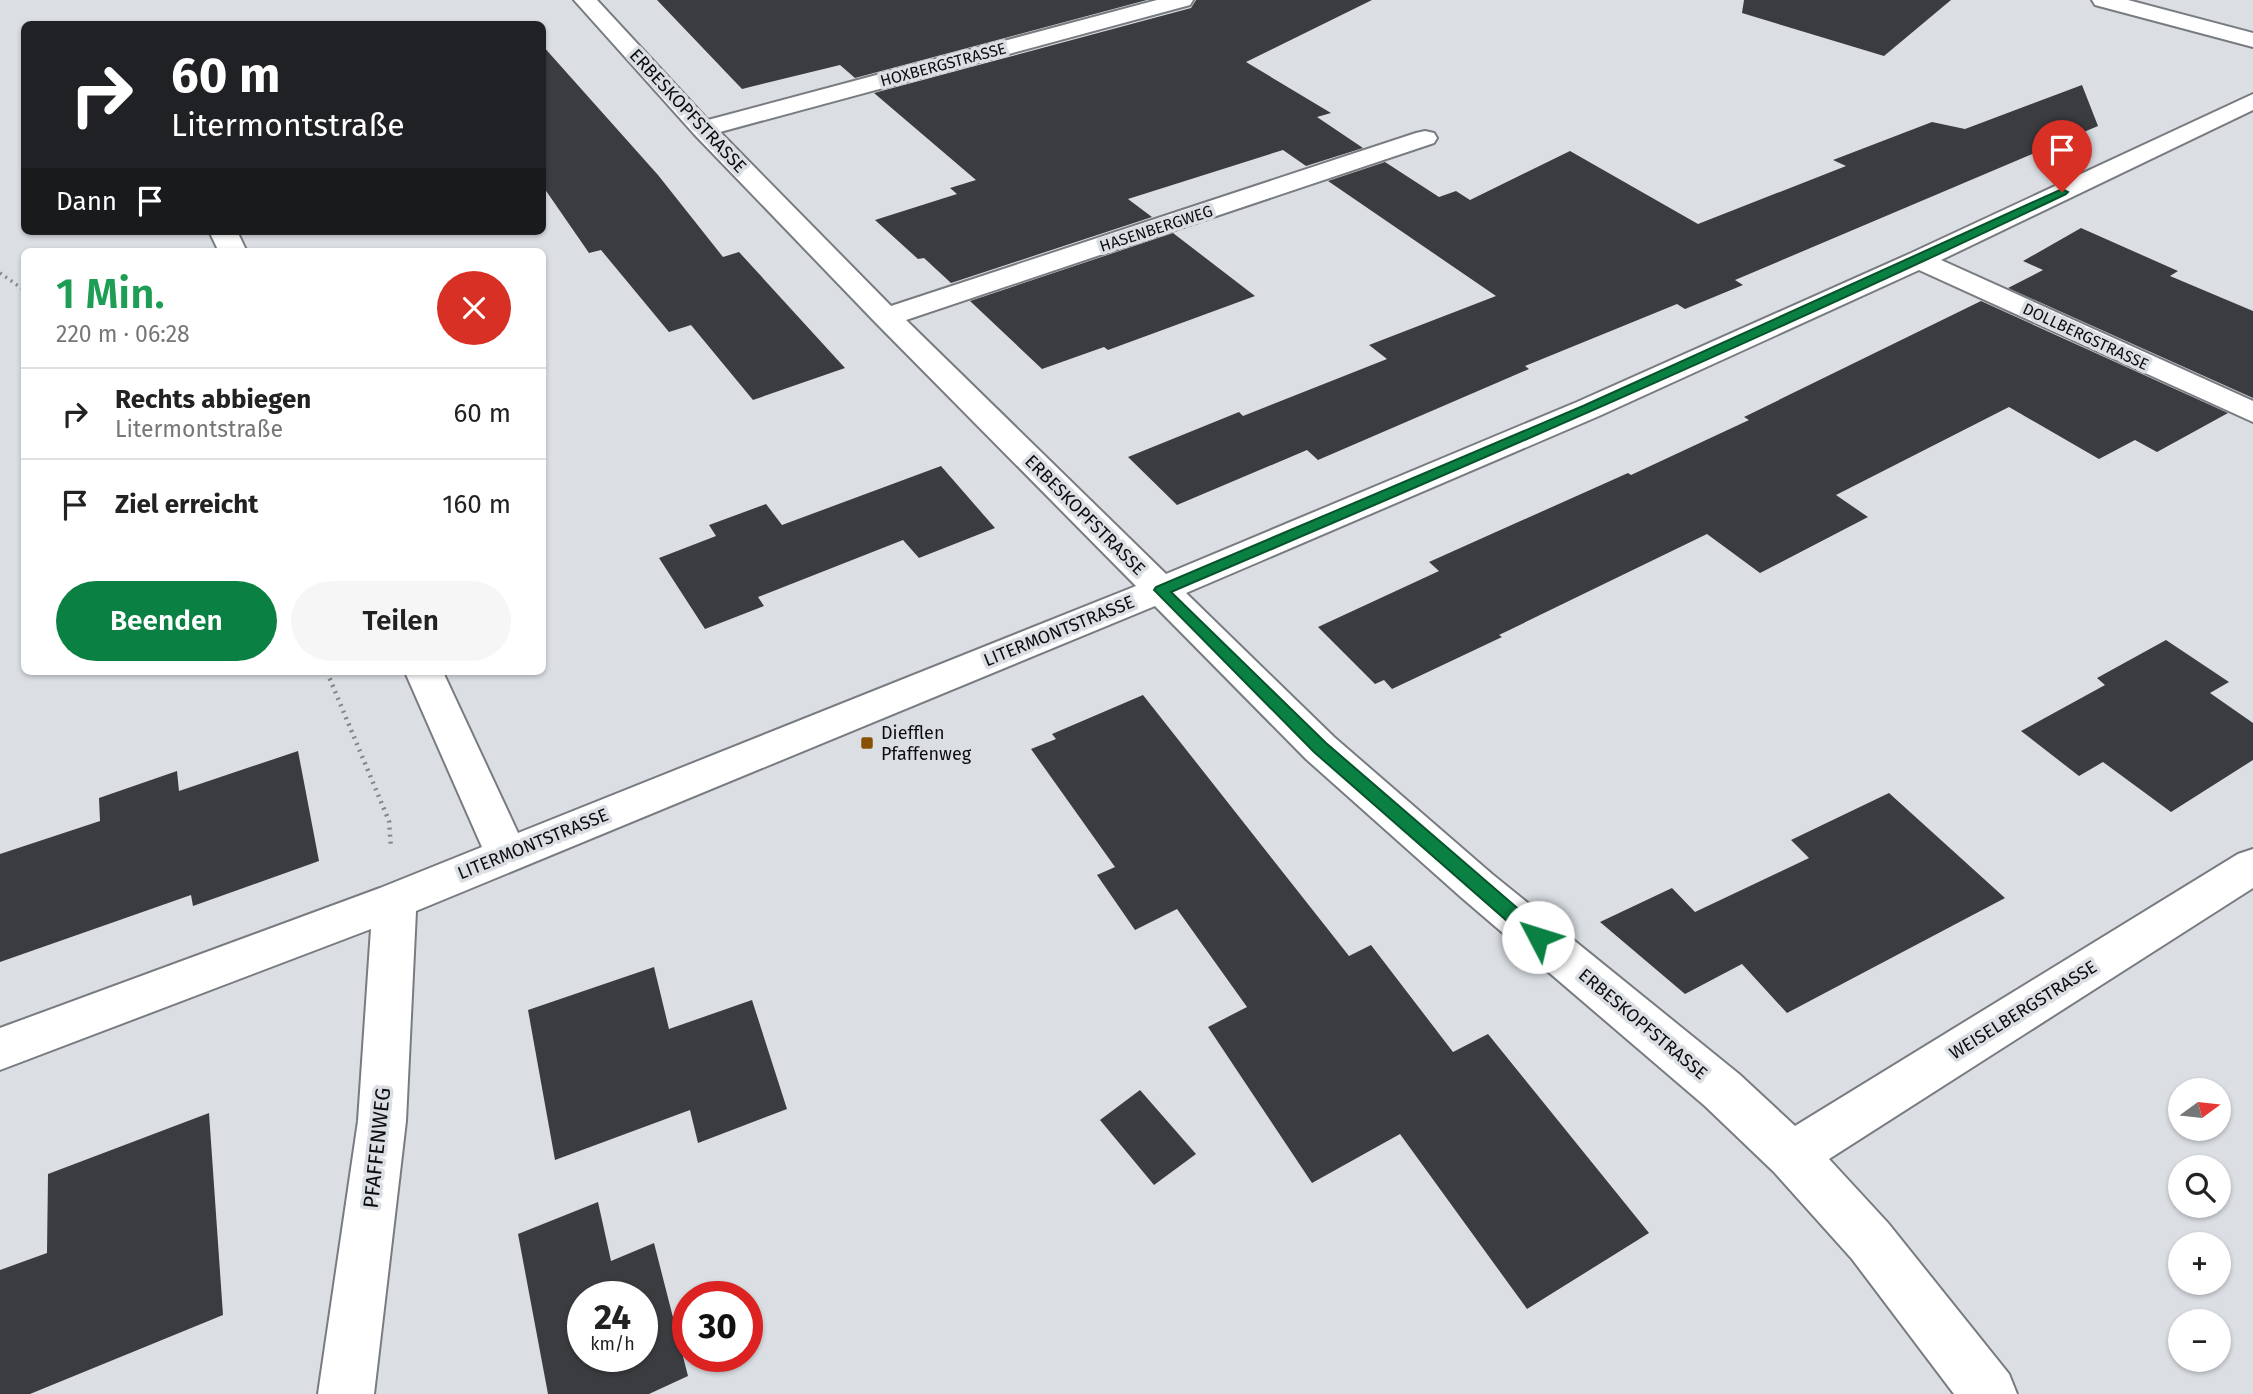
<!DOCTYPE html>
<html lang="de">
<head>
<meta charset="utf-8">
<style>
	body { margin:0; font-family:"Fira Sans",sans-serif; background:#f6f6f6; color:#222; height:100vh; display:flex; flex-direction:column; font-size:26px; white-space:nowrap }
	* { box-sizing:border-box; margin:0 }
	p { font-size:23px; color:#767676 }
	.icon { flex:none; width:38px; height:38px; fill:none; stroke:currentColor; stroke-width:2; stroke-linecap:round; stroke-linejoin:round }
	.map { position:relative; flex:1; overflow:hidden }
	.details { position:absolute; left:21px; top:248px; width:525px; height:427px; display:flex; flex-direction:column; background:#fff; border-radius:10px; box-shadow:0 2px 5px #0004 }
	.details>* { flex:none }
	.hud { position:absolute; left:21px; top:21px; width:525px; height:214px; border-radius:10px; box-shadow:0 2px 5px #0004; background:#202124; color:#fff; overflow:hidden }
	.needle { width:46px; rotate:75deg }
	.buttons { position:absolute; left:2168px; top:1078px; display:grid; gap:14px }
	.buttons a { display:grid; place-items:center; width:63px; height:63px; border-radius:50%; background:#fff; box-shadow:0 2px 5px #0004; font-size:35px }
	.speed { position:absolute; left:567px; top:1281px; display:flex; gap:14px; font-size:35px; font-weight:700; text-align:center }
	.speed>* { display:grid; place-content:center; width:91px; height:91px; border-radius:50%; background:#fff; box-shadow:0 2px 5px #0004; line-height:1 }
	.speed small { font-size:18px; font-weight:400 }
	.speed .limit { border:10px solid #d22; background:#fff; color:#111 }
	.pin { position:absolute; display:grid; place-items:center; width:60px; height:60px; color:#fff; margin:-72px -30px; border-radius:50% 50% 50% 0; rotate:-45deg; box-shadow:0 0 7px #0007 }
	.pin .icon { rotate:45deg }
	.me { position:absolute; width:77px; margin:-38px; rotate:310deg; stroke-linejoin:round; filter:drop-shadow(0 0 5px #0008) }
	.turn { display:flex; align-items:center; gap:24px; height:147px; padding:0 35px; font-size:32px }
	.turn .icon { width:91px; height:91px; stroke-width:2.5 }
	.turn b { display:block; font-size:49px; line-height:60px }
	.then { display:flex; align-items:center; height:66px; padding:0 35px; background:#0003; gap:14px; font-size:26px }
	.round { display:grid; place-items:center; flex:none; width:74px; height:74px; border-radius:37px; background:#f6f6f6 }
	.summary { display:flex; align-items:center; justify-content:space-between; height:119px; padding:0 35px }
	h1 { font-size:42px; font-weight:600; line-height:52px; color:#1e9e55 }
	.button { display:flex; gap:14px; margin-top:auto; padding:14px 35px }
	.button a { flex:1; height:80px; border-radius:42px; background:#0b8043; color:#fff; font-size:28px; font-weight:600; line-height:80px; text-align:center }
	.button a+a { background:#f6f6f6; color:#222 }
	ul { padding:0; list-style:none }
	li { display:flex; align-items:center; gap:21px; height:91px; padding:0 35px; border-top:2px solid #e0e0e0 }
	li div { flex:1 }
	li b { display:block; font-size:26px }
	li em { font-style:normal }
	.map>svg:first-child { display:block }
	.building { fill:#3b3c40; fill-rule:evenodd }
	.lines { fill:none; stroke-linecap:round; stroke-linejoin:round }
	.minor-casing { stroke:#787b80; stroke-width:4 }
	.path-far1 { stroke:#84878a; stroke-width:3.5; stroke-dasharray:2 4.5; stroke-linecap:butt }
	.path { stroke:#84878a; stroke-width:4.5; stroke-dasharray:2 5; stroke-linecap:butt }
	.minor { fill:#fff; fill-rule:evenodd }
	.route { fill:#0b8043; stroke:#07532c; stroke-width:2 }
	.poi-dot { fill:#885003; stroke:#dbdfe4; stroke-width:2.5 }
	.labels { text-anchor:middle; stroke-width:7; stroke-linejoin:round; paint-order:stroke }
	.far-street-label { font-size:16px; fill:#0c0d0e; stroke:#dbdfe4 }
	.street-label { font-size:18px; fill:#0c0d0e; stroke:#dbdfe4 }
	.poi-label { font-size:18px; fill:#0c0d0e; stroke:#dbdfe4; text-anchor:start }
	.near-street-label { font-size:21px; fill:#0c0d0e; stroke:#dbdfe4 }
</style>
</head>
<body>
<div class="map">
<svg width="2253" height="1394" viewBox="0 0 2253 1394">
	<rect width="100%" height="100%" fill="#dbdfe4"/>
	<g class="building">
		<polygon points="657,0 1147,0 855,78 840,65 742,89"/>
		<polygon points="1196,0 1372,0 1246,62 1331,113 1317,117 1363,148 1306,166 1283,150 1128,199 1152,217 951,283 924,258 918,259 875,220 957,194 950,188 976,180 874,93 1191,8"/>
		<polygon points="1744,0 1951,0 1884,56 1742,13"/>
		<polygon points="542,45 658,175 723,257 739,252 845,368 753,400 691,325 669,332 601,250 589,253 542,185"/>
		<polygon points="2082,85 2098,126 1735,280 1743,285 1685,309 1677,304 1525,366 1529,369 1318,460 1307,450 1177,505 1128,457 1239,412 1243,416 1387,359 1369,345 1496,296 1328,181 1385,162 1439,197 1456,191 1470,200 1570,151 1698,224 1846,166 1833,160 1932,122 1965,129"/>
		<polygon points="2081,228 2178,271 2170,276 2253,311 2253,398 2008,288 2043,270 2023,261"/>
		<polygon points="1173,233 1255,296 1108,350 1104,347 1042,369 970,301"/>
		<polygon points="1981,301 2228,413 2157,452 2135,440 2099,459 2009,407 1836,495 1868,517 1760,573 1707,534 1499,635 1502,637 1392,689 1384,680 1375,684 1318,627 1439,571 1429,562 1628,473 1631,475 1749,420 1744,417"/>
		<polygon points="941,466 995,528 919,558 903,540 758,597 764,606 705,629 659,558 716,536 709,525 766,504 782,525"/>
		<polygon points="2166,640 2229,682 2210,693 2253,723 2253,760 2171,812 2103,762 2079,776 2021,731 2105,685 2097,678"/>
		<polygon points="1143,695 1349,956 1371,945 1453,1052 1488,1034 1649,1233 1527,1309 1400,1134 1312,1183 1208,1027 1247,1007 1177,909 1135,930 1097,875 1115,867 1031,749 1056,739 1052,734"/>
		<polygon points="298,751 319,861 193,906 191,895 0,962 0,854 100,821 99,798 177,771 179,791"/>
		<polygon points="1889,793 2005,898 1787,1013 1742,964 1685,994 1600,922 1672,888 1695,912 1809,858 1791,840"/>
		<polygon points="654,967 669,1029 752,1000 787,1109 698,1143 690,1110 555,1160 528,1010"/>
		<polygon points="1140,1090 1196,1154 1154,1185 1100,1120"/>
		<polygon points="209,1113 223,1315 30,1394 0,1394 0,1270 47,1253 48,1174"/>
		<path d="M 598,1202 L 611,1261 L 654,1243 L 688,1376 L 649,1394 L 548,1394 L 518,1234 ZM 583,1297 L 642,1297 L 642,1356 L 583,1356 Z"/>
	</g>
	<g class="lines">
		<defs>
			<g id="minor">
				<polygon points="574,0 597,0 708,120 1157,0 1193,0 1190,5 720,132 891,306 1416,133 1425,131 1434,133 1437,138 1434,143 906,320 1166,574 1577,402 1909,254 2253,94 2253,110 1941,260 2253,401 2253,422 1919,270 1599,416 1186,593 1334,737 1492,874 1739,1074 1795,1126 2238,854 2253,849 2253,888 1829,1159 1888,1223 2009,1374 2017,1394 1954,1394 1852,1259 1774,1172 1705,1106 1462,898 1306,759 1155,606 416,911 406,1121 374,1394 318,1394 358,1121 371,929 0,1070 0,1028 380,888 482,847 405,672 443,672 518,833 1136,586 876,323 694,134"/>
				<polygon points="2092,0 2128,0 2253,33 2253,47 2095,5"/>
				<polygon points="209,231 237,231 247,252 219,252"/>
			</g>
		</defs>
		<use href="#minor" class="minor-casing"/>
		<polyline class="path-far1" points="0,273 24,290"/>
		<polyline class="path" points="327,672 389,821 391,848"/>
		<use href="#minor" class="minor"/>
	</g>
	<path class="route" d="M 2062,189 L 2068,192 L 2066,194 C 1771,335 1472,464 1171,592 L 1326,743 L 1544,931 L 1547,937 L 1544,942 L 1538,945 L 1531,942 L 1314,752 L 1154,590 L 1156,587 L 1583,406 Z"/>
	<rect class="poi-dot" x="860" y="736" width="14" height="14" rx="3.5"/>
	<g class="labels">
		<g class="far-street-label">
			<text transform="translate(943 64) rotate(-15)" y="6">HOXBERGSTRASSE</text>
			<text transform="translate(1156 228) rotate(-18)" y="6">HASENBERGWEG</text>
			<text transform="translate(2086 336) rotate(25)" y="6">DOLLBERGSTRASSE</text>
		</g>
		<g class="street-label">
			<text transform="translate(688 111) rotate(47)" y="6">ERBESKOPFSTRASSE</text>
			<text transform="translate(1085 515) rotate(45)" y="6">ERBESKOPFSTRASSE</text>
			<text transform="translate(1059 631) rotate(-22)" y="6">LITERMONTSTRASSE</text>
			<text transform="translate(533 844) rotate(-22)" y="6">LITERMONTSTRASSE</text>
			<text transform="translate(2023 1010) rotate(-32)" y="6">WEISELBERGSTRASSE</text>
			<text transform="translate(1643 1024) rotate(40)" y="6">ERBESKOPFSTRASSE</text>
		</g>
		<g class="poi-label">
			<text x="881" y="739">Diefflen<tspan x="881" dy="21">Pfaffenweg</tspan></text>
		</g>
		<g class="near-street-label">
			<text transform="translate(377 1148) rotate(-84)" y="7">PFAFFENWEG</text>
		</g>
	</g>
</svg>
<div class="buttons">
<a><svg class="needle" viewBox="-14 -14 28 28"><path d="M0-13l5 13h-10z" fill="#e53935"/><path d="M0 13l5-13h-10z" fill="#767676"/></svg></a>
<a><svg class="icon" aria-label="search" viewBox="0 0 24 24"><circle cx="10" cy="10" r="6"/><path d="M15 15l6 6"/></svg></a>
<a>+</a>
<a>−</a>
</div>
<div class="speed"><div>24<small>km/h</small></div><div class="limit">30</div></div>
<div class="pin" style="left:2062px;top:192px;background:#d93025"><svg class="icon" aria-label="arrive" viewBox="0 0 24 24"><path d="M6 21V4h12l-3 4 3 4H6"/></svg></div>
<svg class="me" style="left:1538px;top:937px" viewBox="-20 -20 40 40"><circle r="19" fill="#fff"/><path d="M0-13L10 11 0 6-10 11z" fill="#0b8043"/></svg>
<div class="hud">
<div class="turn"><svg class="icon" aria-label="right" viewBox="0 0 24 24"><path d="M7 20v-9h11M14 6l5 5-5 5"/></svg><div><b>60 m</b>Litermontstraße</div></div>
<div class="then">Dann<svg class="icon" aria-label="arrive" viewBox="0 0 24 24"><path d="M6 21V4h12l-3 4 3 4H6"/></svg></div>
</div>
<section class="details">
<div class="summary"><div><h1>1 Min.</h1><p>220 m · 06:28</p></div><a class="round" style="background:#d93025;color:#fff"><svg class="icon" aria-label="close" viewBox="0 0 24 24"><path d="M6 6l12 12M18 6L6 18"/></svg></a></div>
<ul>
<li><svg class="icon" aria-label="right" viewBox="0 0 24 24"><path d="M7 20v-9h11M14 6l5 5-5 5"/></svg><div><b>Rechts abbiegen</b><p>Litermontstraße</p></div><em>60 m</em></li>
<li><svg class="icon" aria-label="arrive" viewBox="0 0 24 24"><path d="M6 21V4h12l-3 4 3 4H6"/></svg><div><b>Ziel erreicht</b></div><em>160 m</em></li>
</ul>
<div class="button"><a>Beenden</a><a>Teilen</a></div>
</section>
</div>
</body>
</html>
